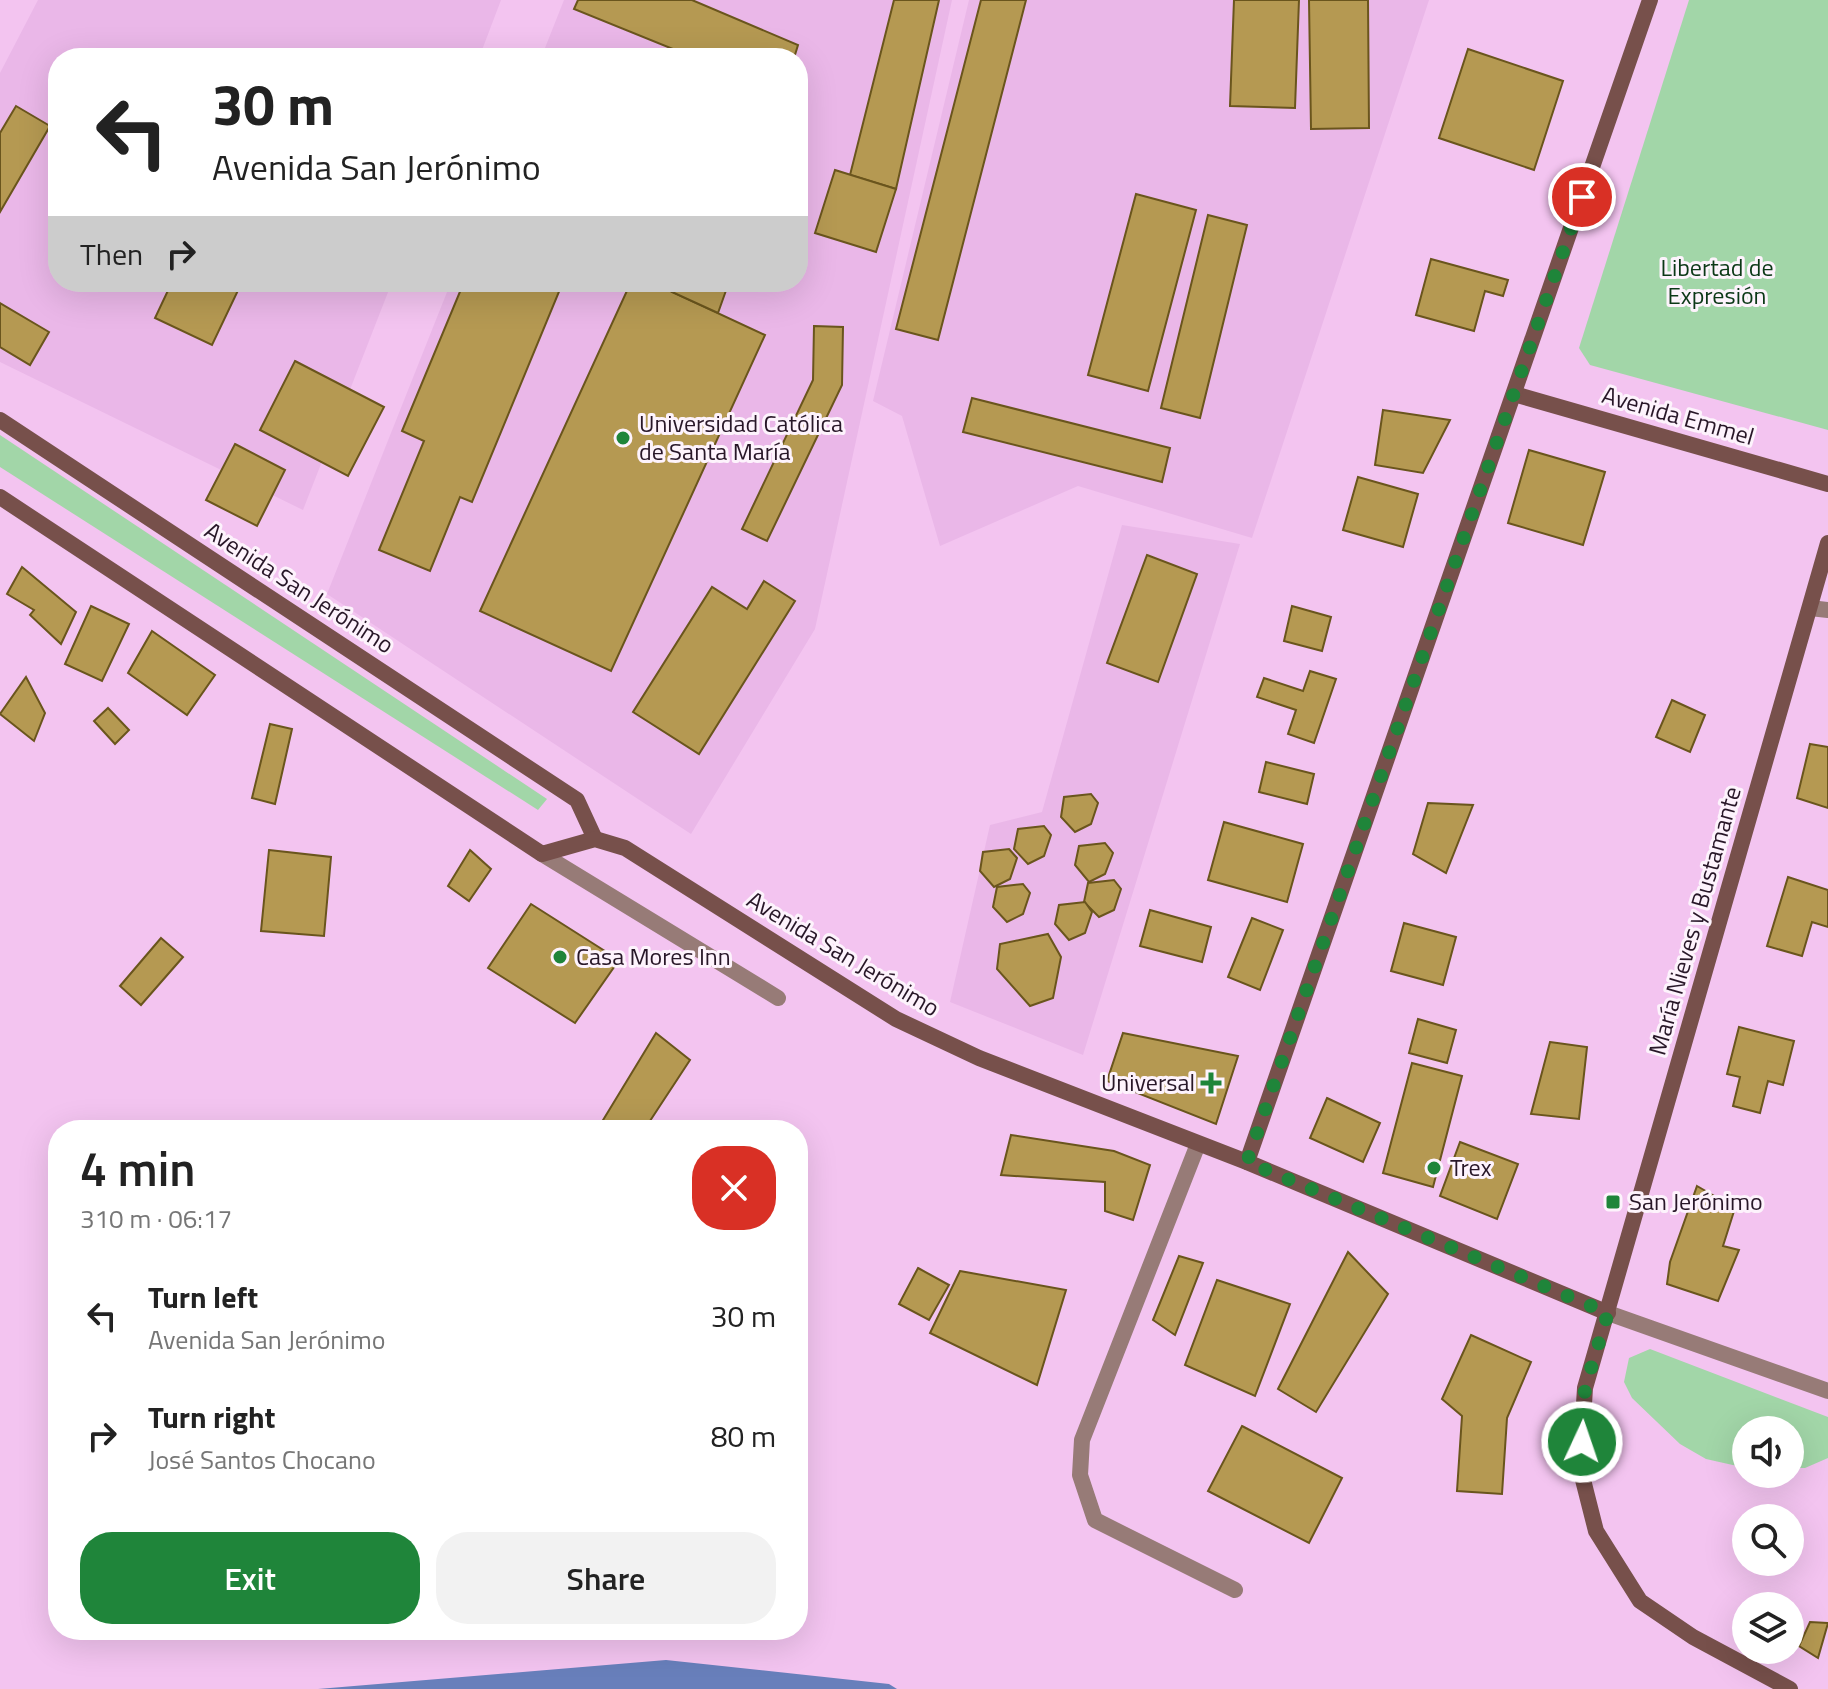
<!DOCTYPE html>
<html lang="en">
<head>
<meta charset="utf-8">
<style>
	body { margin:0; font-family:"Titillium Web",sans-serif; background:#f2f2f2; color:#222; height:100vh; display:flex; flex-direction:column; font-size:30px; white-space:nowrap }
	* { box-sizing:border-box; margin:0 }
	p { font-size:26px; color:#767676 }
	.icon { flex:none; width:44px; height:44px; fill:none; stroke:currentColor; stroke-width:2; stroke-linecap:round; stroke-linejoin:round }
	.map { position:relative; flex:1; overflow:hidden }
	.side { position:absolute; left:48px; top:1120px; width:760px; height:520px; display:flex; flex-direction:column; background:#fff; border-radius:32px; box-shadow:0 8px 32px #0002 }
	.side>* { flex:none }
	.hud { position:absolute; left:48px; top:48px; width:760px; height:244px; border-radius:32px; box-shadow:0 8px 32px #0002; background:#fff; color:#222; overflow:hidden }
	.controls { position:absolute; left:1732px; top:1416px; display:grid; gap:16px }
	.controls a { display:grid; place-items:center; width:72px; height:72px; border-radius:50%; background:#fff; box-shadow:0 8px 32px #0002; font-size:40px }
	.pin { position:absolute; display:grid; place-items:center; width:68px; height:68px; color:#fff; margin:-34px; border:4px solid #fff; border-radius:50%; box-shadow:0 2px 8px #0007 }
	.me { position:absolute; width:88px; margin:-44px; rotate:3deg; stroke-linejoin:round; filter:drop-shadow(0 0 6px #0008) }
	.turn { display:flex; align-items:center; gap:28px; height:168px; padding:0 32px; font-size:36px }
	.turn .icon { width:104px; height:104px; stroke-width:2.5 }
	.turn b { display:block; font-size:56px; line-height:68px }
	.then { display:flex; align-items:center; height:76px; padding:0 32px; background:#0003; gap:16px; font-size:30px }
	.round { display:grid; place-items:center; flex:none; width:84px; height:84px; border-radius:32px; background:#f2f2f2 }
	.headline { display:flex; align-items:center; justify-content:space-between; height:136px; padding:0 32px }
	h1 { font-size:48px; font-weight:600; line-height:60px }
	.cta { display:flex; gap:16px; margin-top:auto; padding:16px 32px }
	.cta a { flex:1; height:92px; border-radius:32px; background:#1f853a; color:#fff; font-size:32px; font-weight:600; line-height:92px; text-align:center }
	.cta a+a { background:#f2f2f2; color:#222 }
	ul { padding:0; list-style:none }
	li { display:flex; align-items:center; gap:24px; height:120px; padding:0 32px }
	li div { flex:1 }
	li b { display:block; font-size:30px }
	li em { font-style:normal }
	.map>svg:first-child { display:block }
	.built { fill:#eab7e8 }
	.green { fill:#a2d6a8 }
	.water { fill:#687fbb }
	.building { fill:#b59952; stroke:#6a551d; stroke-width:2 }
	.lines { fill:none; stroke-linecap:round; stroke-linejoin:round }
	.lane { stroke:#977b77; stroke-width:16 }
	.street { stroke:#977b77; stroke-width:16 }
	.secondary { stroke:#77504b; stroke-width:16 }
	.route { stroke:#1f853a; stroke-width:14; stroke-dasharray:0 25.2 }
	.poi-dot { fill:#1f853a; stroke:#fdf3fc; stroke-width:3 }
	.labels { text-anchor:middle; stroke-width:6; stroke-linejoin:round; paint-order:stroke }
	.park-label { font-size:24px; fill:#0b3816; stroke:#fdf3fc }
	.street-label { font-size:24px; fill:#281728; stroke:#fdf3fc }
	.poi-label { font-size:24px; fill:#281728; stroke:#fdf3fc; text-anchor:start }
</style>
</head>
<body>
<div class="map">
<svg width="1828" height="1689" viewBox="0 0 1828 1689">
	<rect width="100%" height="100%" fill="#f3c4f0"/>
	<g class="built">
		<polygon points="38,0 501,0 479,58 58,58 58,282 392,282 303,510 0,362 0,73"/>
		<polygon points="564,0 952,0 815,629 691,834 327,594 451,282 798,282 798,58 541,58"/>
		<polygon points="969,0 1429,0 1252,538 1078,486 940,546 902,416 873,401"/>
		<polygon points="1122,525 1240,544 1083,1055 950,1002 990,825 1042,812"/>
	</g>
	<g class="green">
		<polygon points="1689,0 1828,0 1828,430 1590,365 1579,348"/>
		<polygon points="0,435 547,799 538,810 0,467"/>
		<polygon points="1650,1349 1828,1417 1828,1458 1805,1468 1790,1468 1790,1430 1746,1430 1746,1468 1706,1459 1680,1444 1632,1398 1624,1382 1629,1358"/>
	</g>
	<polygon class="water" points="666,1660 889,1684 897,1689 318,1689"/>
	<g class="building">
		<polygon points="578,0 692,0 798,45 794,58 695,58 574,9"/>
		<polygon points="894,0 939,0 896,189 850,175"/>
		<polygon points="981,0 1026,0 938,340 896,329"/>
		<polygon points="1234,0 1299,0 1295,108 1230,106"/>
		<polygon points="1309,0 1368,0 1369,128 1311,129"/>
		<polygon points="1468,49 1563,81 1534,170 1439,138"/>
		<polygon points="16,106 50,126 0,212 0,133"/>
		<polygon points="835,170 896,189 876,252 815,233"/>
		<polygon points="1136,194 1196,210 1148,391 1088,375"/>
		<polygon points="1208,215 1247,225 1200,418 1161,408"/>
		<polygon points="1431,259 1508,280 1503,296 1485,291 1474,331 1416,315"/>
		<polygon points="172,282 242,282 212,345 155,318"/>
		<polygon points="464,282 563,282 472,502 460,497 430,571 379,550 424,441 402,431"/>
		<polygon points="631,282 651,282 765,335 611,671 480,611"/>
		<polygon points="676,282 729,282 718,313 672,292"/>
		<polygon points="0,303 49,332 30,365 0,347"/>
		<polygon points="814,326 843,327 842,385 767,541 742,529 813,380"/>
		<polygon points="295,361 384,407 348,476 260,430"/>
		<polygon points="972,398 1170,448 1162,482 963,432"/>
		<polygon points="1383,410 1450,420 1423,473 1375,465"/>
		<polygon points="235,444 285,470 257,526 206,500"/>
		<polygon points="1529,450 1605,472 1583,545 1508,523"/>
		<polygon points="1358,477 1418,494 1403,547 1343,530"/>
		<polygon points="1147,555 1197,574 1158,682 1107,663"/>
		<polygon points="22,567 76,612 61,644 30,615 34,610 7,594"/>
		<polygon points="764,581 795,601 699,754 633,712 712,587 747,609"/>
		<polygon points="91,606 129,624 102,681 65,664"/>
		<polygon points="1292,606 1331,617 1322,651 1284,641"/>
		<polygon points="152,631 215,675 187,715 128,673"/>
		<polygon points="1310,671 1336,679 1314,743 1288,734 1296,710 1257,697 1264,678 1303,691"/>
		<polygon points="26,677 45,713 34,741 0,714"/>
		<polygon points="1672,700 1705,715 1690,752 1656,737"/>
		<polygon points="108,708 129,730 115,744 94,721"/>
		<polygon points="270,724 292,729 275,804 252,798"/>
		<polygon points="1810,744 1828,747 1828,808 1797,798"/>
		<polygon points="1266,762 1314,774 1307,804 1259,792"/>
		<polygon points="1091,794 1098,803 1091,824 1075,832 1061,817 1064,797"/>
		<polygon points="1428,803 1473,805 1446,873 1413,854"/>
		<polygon points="1224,822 1303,844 1287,902 1208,880"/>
		<polygon points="1044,826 1051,835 1044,856 1028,864 1014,849 1018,829"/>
		<polygon points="1105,843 1113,853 1105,874 1089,882 1075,865 1079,846"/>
		<polygon points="1009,849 1017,858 1010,879 994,887 980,871 983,852"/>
		<polygon points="269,850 331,857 324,936 261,931"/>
		<polygon points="470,850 491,869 469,901 448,886"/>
		<polygon points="1788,877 1828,890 1828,927 1812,922 1802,956 1767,946"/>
		<polygon points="1114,880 1121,889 1114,910 1099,917 1084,902 1088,883"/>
		<polygon points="1023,884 1030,893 1023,914 1007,922 993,907 997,887"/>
		<polygon points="1085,902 1092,912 1085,933 1069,940 1055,924 1059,905"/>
		<polygon points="531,904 619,960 575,1023 488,968"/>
		<polygon points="1150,910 1211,927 1202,962 1140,946"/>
		<polygon points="1252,918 1283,930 1260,990 1228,977"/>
		<polygon points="1404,923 1456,937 1443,985 1391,971"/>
		<polygon points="1048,934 1061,957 1053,998 1030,1006 997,969 1000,944"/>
		<polygon points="161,938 183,957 141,1005 120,986"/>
		<polygon points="1418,1019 1456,1030 1447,1063 1409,1053"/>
		<polygon points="1739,1027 1794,1041 1783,1085 1768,1081 1760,1113 1733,1106 1740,1077 1727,1074"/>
		<polygon points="656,1033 690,1060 644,1130 597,1130"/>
		<polygon points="1123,1033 1238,1056 1216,1124 1107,1081"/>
		<polygon points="1550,1042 1587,1047 1579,1119 1531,1114"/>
		<polygon points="1412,1063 1462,1076 1433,1187 1383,1173"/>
		<polygon points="1327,1098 1380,1123 1363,1162 1310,1138"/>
		<polygon points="1011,1135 1114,1151 1150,1165 1133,1220 1105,1211 1105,1182 1001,1175"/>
		<polygon points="1460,1142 1518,1164 1497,1219 1440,1196"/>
		<polygon points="1697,1186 1735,1208 1723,1246 1739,1250 1718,1301 1667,1284 1670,1262"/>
		<polygon points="1348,1252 1388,1294 1316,1412 1278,1389"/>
		<polygon points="1179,1256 1203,1263 1175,1335 1153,1320"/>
		<polygon points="918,1268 949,1285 929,1320 899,1304"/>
		<polygon points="960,1271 1066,1290 1037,1385 930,1333"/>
		<polygon points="1217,1280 1290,1304 1255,1396 1185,1365"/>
		<polygon points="1471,1335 1531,1362 1507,1418 1502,1494 1457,1491 1462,1416 1442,1399"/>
		<polygon points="1242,1426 1342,1478 1309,1543 1208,1491"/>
		<polygon points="1810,1622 1828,1623 1818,1658 1799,1646"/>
	</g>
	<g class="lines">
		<g class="lane">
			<polyline points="1810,608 1828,610"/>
			<polyline points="542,854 778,998"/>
			<polyline points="1198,1144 1082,1440 1080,1475 1095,1520 1235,1590"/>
		</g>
		<polyline class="street" points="1608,1313 1828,1391"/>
		<g class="secondary">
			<polyline points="1514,394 1828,484"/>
			<polyline points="0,420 577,800 595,839"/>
			<polyline points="0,497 542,854 595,839 625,848 896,1019 979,1058 1247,1162 1608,1313"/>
			<polyline points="1247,1162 1650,0"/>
			<polyline points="1790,1689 1693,1637 1640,1601 1596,1531 1580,1468 1585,1388 1828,543"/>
		</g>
	</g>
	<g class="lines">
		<polyline class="route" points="1582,1442 1585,1388 1608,1313 1247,1162 1582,197"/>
	</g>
	<g class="poi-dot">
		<circle cx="623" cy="438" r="8"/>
		<circle cx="560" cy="957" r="8"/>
		<path d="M1207 1071h8v8h8v8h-8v8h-8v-8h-8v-8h8z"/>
		<circle cx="1434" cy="1168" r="8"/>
		<rect x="1605" y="1194" width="16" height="16" rx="4"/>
	</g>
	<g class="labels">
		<g class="park-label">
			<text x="1717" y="276">Libertad de<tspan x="1717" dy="28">Expresión</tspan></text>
		</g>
		<g class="street-label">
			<text transform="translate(1678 416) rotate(16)" y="8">Avenida Emmel</text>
			<text transform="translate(299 588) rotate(33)" y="8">Avenida San Jerónimo</text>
			<text transform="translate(1695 921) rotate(-74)" y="8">María Nieves y Bustamante</text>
			<text transform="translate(843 954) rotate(31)" y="8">Avenida San Jerónimo</text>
		</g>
		<g class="poi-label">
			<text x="639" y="432">Universidad Católica<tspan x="639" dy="28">de Santa María</tspan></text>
			<text x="576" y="965">Casa Mores Inn</text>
			<text x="1195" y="1091" text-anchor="end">Universal</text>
			<text x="1450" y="1176">Trex</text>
			<text x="1629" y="1210">San Jerónimo</text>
		</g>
	</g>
</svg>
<div class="controls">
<a><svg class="icon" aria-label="sound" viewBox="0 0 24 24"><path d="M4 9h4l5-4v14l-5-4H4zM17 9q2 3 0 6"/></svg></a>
<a><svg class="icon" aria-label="search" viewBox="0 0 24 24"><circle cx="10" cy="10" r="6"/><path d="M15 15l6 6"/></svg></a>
<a><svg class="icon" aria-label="layers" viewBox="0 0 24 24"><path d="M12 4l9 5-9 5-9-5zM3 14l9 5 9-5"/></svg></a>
</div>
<div class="pin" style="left:1582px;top:197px;background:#d93025"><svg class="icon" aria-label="arrive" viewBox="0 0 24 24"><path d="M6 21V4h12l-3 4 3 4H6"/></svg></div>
<svg class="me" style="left:1582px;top:1442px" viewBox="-20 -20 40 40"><circle r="17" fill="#1f853a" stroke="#fff" stroke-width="3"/><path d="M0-11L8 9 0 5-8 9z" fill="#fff"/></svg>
<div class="hud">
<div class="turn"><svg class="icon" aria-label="left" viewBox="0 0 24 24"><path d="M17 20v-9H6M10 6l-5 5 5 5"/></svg><div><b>30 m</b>Avenida San Jerónimo</div></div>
<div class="then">Then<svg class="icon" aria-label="right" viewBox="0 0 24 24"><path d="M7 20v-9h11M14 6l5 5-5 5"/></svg></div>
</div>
<section class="side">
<div class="headline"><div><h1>4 min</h1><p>310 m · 06:17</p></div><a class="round" style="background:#d93025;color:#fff"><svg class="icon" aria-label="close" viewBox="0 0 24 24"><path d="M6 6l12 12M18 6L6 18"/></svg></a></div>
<ul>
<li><svg class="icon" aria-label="left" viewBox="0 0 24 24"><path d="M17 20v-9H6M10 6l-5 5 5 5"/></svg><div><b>Turn left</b><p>Avenida San Jerónimo</p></div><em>30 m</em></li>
<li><svg class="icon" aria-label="right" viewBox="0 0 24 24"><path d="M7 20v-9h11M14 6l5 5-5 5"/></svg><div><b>Turn right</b><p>José Santos Chocano</p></div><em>80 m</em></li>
</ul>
<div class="cta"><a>Exit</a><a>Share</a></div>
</section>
</div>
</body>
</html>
